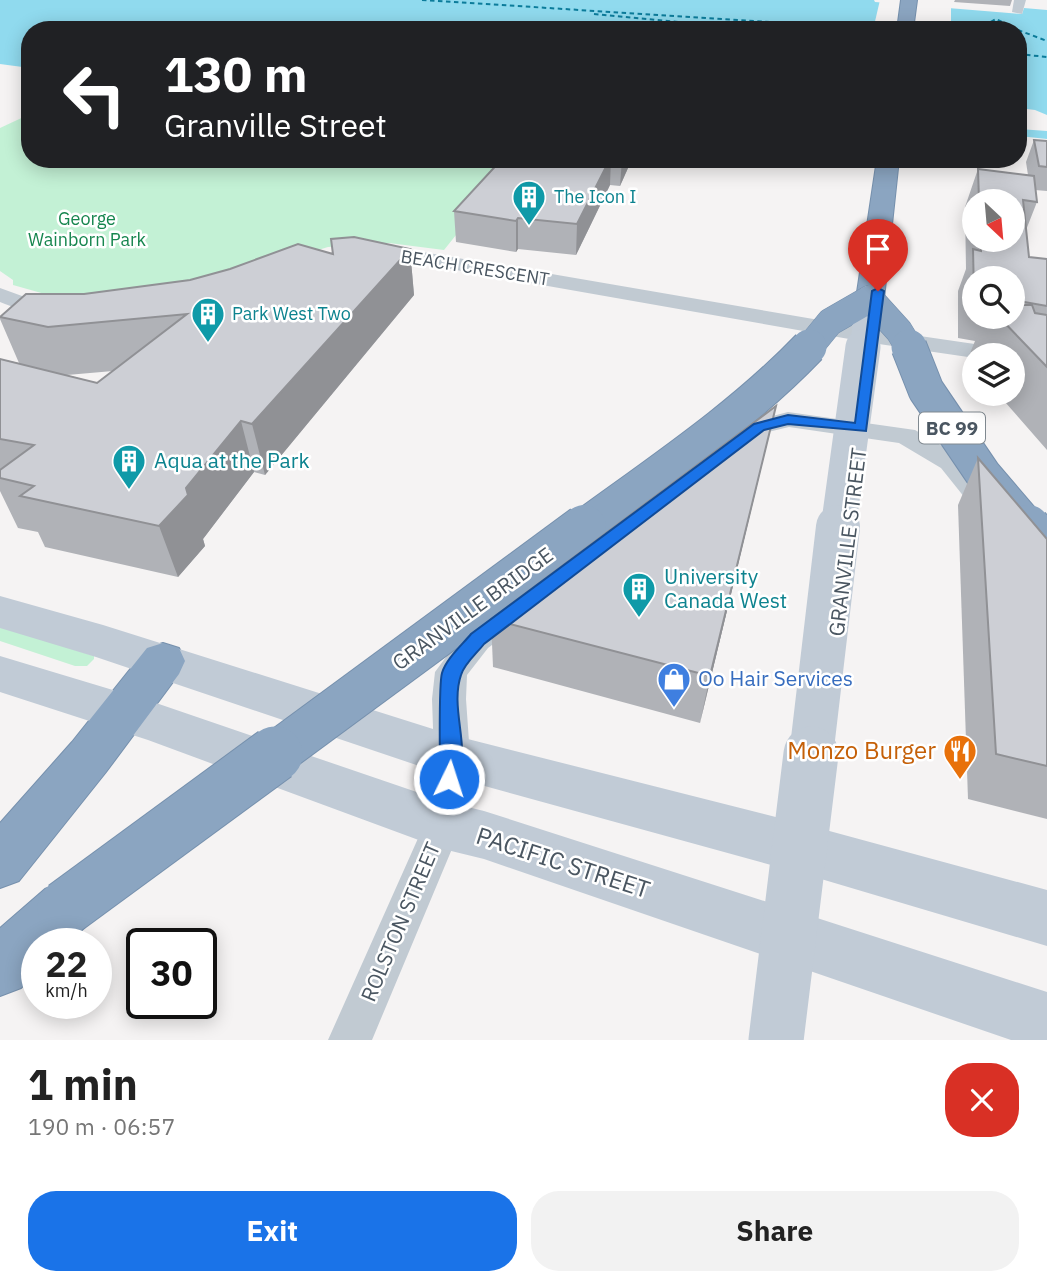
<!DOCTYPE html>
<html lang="en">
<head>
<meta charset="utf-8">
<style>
	body { margin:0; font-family:"IBM Plex Sans",sans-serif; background:#f2f2f2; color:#222; height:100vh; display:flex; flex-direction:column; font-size:26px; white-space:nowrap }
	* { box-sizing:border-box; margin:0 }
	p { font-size:23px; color:#767676 }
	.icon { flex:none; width:38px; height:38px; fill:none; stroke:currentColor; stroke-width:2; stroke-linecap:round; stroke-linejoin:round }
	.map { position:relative; height:1040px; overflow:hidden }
	.panel { display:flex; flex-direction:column; background:#fff; flex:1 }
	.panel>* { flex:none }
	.top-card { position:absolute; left:21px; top:21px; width:1006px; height:147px; border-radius:28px; box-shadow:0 4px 18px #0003; background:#202124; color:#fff; overflow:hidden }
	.needle { width:46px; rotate:154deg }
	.tools { position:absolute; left:962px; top:189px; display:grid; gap:14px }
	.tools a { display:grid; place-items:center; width:63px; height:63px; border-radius:50%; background:#fff; box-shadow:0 4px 18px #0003; font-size:35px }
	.speed { position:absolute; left:21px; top:928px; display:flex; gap:14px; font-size:35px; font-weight:700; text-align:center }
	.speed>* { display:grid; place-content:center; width:91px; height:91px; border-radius:50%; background:#fff; box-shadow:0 4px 18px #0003; line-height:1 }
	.speed small { font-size:18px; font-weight:400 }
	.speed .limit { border:4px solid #111; border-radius:10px; background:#fff; color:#111 }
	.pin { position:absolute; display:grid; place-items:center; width:60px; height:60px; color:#fff; margin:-72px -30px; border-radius:50% 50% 50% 0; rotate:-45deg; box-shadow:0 0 7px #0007 }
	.pin .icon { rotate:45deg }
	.me { position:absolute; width:77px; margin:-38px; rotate:4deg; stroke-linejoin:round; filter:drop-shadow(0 0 5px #0008) }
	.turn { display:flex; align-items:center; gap:24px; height:147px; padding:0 28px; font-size:32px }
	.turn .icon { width:91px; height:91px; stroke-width:2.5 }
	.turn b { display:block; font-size:49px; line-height:60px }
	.round { display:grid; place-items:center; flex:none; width:74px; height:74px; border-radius:28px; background:#f2f2f2 }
	.overview { display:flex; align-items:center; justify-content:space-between; height:119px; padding:0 28px }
	h1 { font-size:42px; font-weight:700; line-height:52px }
	.primary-button { display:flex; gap:14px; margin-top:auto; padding:14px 28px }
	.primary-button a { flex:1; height:80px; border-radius:28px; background:#1a73e8; color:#fff; font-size:28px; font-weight:700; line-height:80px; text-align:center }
	.primary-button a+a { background:#f2f2f2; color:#222 }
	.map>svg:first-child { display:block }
	.green { fill:#c3f1d5 }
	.water { fill:#90daee }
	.pier { fill:#f5f3f3 }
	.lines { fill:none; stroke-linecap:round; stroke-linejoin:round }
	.ferry { stroke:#0c7c9b; stroke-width:2; stroke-dasharray:4.5 3.5; stroke-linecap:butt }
	.highway-casing { stroke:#7690ad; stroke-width:2 }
	.street { fill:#c1cad2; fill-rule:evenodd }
	.secondary { fill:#c1cbd6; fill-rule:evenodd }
	.highway { fill:#8ba5c1; fill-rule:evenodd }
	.highway-bridge-far3-casing { stroke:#7690ad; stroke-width:28; stroke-linecap:butt }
	.highway-bridge-far2-casing { stroke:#7690ad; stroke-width:37; stroke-linecap:butt }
	.highway-bridge-far1-casing { stroke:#7690ad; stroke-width:46; stroke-linecap:butt }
	.highway-bridge-casing { stroke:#7690ad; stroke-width:57; stroke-linecap:butt }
	.secondary-bridge-far3 { stroke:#c1cbd6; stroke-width:27 }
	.secondary-bridge-far2 { stroke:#c1cbd6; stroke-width:35 }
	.secondary-bridge-far1 { stroke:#c1cbd6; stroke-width:44 }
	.secondary-bridge { stroke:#c1cbd6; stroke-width:55 }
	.highway-bridge-far3 { stroke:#8ba5c1; stroke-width:27 }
	.highway-bridge-far2 { stroke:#8ba5c1; stroke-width:35 }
	.highway-bridge-far1 { stroke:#8ba5c1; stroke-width:44 }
	.highway-bridge { stroke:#8ba5c1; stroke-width:55 }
	.wall { fill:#b0b2b7; fill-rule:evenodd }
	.shaded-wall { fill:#909195 }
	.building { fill:#cdcfd5; stroke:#909195; stroke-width:2 }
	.route { fill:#1a73e8; stroke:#114b97; stroke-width:2 }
	.labels { text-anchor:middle; stroke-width:5; stroke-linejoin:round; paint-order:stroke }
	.far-culture-label { font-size:18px; fill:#0d838f; stroke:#fff; text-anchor:start }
	.far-park-label { font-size:18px; fill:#17864f; stroke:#fff }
	.far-street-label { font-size:18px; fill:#4a5661; stroke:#fff }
	.shield { fill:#fff; stroke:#808990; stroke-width:2 }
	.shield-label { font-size:19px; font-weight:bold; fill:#4a5661 }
	.culture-label { font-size:21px; fill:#0d838f; stroke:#fff; text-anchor:start }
	.street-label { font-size:21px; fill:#4a5661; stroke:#fff }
	.shop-label { font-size:21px; fill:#366cbe; stroke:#fff; text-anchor:start }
	.near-food-label { font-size:24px; fill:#c56008; stroke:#fff; text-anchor:end }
	.near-street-label { font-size:24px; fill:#4a5661; stroke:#fff }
</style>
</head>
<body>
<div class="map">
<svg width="1047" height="1040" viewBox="0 0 1047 1040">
	<rect width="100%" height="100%" fill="#f5f3f3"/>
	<g class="green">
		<polygon points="30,114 30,159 517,159 444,250 389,243 328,247 193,288 52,296 13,285 13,280 0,271 0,128"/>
		<polygon points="0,626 94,656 94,659 87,666 75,666 0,641"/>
	</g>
	<polygon class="water" points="0,0 874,0 875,2 1022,14 1024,8 1047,10 1047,139 1019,136 1021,128 1018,127 1018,30 30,30 30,68 0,64"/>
	<g class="pier">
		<polygon points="880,0 951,5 951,30 873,30"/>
		<polygon points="1019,108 1035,110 1047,115 1047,131 1019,129"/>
	</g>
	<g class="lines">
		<g class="ferry">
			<polyline points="422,0 895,30"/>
			<polyline points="594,14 763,30"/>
			<polyline points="977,30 996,19 1018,30"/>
			<polyline points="1018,30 1047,41"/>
			<polyline points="1018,54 1047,57"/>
		</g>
		<defs>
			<g id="highway">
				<polygon points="901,0 917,0 913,30 897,30"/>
				<polygon points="877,159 899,159 884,299 880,305 870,308 860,305 856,299"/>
				<polygon points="163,643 179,648 185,661 179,674 106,772 19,881 0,888 0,823 72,742 147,648"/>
				<polygon points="65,881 85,889 93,908 85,927 68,943 37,943 37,972 21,988 0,996 0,928 45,889"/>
			</g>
		</defs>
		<use href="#highway" class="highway-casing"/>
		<g class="street">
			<polygon points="1014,0 1026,0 1022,14 1012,12"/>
			<polygon points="373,247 411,250 872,329 1002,348 1010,350 1013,355 975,355 975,358 872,343 411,262 366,257 363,253 366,249"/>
			<path d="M 0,288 L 22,296 L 60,304 L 64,308 L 60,312 C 43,317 16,309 0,302 Z"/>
			<polygon points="788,412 915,430 959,456 1005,511 1001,518 991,520 981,518 941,468 899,443 789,427 768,432 749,447 740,449 731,447 727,441 750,422"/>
			<polygon points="523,593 534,597 538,605 534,613 488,648 467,675 466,699 470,756 462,825 372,1040 328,1040 424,825 434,756 432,699 435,672 466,630 512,597"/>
		</g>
		<g class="secondary">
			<polygon points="0,596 103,625 452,735 811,826 1047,890 1047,946 811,876 452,777 96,657 0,628"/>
			<polygon points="0,656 156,703 443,801 484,811 1047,992 1047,1040 1011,1040 484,859 443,849 148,740 0,692"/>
		</g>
		<use href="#highway" class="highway"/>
		<defs>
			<polyline id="highway-bridge-far3" points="808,349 830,322 870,299 899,331 910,349"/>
			<g id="highway-bridge-far2">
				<polyline points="909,347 926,390 983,474 1030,529"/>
				<path d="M 581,529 C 659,472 742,417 809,347"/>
			</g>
			<g id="highway-bridge-far1">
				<polyline points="1028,527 1047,549"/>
				<polyline points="273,756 584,527"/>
			</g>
			<polyline id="highway-bridge" points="65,908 275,754"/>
		</defs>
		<use href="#highway-bridge-far3" class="highway-bridge-far3-casing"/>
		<use href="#highway-bridge-far2" class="highway-bridge-far2-casing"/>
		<use href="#highway-bridge-far1" class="highway-bridge-far1-casing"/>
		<use href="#highway-bridge" class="highway-bridge-casing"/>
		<polyline class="secondary-bridge-far3" points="863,349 870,299"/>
		<polyline class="secondary-bridge-far2" points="838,529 863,347"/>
		<polyline class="secondary-bridge-far1" points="811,756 838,527"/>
		<polyline class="secondary-bridge" points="776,1040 811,754"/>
		<use href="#highway-bridge-far3" class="highway-bridge-far3"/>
		<use href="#highway-bridge-far2" class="highway-bridge-far2"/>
		<use href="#highway-bridge-far1" class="highway-bridge-far1"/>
		<use href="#highway-bridge" class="highway-bridge"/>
	</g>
	<g class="wall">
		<polygon points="955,0 1012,0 1010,6 954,2"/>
		<path d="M 1034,140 L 1047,141 L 1047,191 L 1035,190 L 1037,202 L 1026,230 L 1029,257 L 1047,259 L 1047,450 L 998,394 L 1013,394 L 1013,355 L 975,355 L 975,367 L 968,358 L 975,341 L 958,338 L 958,291 L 966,269 L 965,207 L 978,169 L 1028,175 L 1026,162 ZM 975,201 L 1013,201 L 1013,240 L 975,240 ZM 975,278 L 1013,278 L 1013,317 L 975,317 Z"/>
		<polygon points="502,159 632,159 620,186 610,185 576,255 518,249 516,252 456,242 454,211"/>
		<path d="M 410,249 L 414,295 L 265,475 L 254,472 L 203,539 L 205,546 L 178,577 L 45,547 L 38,532 L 18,528 L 0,491 L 0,359 L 19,363 L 0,319 L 0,316 L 84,294 L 190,280 L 333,254 ZM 113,371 L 97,383 L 67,375 Z"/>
		<polygon points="776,406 700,723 493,667 491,619"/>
		<polygon points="978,458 1047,539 1047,819 968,799 958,505"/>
	</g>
	<g class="shaded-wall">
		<polygon points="610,159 611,159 610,185 576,255 577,224"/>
		<polygon points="622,159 632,159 620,186"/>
		<polygon points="518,218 518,249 516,252 516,221"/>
		<polygon points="410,249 414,295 265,475 252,424"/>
		<polygon points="776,406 765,452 700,723 710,676"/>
		<polygon points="241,421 254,472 203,539 205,546 178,577 159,526 186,488"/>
	</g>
	<g class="building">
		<polygon points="1034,140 1047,141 1047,167 1039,166"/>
		<polygon points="502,159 610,159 577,224 518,218 516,221 454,211"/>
		<polygon points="978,169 1034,176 1037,202 1023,200 1029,257 1047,259 1047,306 1013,300 1013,278 975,278 974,295 973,249 981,251 981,240 1013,240 1013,201 979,201"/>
		<polygon points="354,237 410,249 252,424 241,421 186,488 188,495 159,526 20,496 34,486 0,478 0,470 34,445 0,439 0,359 97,383 187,314 48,327 0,317 26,294 84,294 190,280 230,269 298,244 333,254 331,239"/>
		<polygon points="1013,305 1032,305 1035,313 1047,315 1047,367 999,317 1013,317"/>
		<polygon points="776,406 710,676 491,619"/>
		<polygon points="978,458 1047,539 1047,766 996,754"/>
	</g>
	<path class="route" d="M 878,288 L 884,291 L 866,431 L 788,424 L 764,430 L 484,644 C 477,653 464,664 461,675 C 449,710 473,751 456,786 L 449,788 L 442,786 C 439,779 439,683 442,673 C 446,659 462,645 471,634 L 754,424 L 788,415 L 855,423 L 872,291 Z"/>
	<defs>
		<symbol id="building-pin" viewBox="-11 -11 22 30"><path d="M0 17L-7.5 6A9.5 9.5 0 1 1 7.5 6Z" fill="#0f9aa8" stroke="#fff"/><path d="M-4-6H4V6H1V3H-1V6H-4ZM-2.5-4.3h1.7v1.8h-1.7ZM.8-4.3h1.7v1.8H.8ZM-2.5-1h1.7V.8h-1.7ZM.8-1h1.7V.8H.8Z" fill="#fff"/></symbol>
		<symbol id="shop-pin" viewBox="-11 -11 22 30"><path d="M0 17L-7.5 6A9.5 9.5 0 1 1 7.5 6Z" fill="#3f7fe0" stroke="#fff"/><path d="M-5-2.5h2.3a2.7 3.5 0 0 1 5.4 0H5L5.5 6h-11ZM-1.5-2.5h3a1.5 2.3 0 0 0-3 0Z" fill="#fff"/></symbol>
		<symbol id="restaurant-pin" viewBox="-11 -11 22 30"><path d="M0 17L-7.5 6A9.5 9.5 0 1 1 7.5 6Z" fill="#e8710a" stroke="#fff"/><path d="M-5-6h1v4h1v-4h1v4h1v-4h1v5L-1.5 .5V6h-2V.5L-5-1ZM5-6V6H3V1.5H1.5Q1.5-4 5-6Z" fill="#fff"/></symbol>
	</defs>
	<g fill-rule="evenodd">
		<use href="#building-pin" x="510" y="178" width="38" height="52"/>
		<use href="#building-pin" x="189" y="295" width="38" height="52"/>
		<use href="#building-pin" x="110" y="442" width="38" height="52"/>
		<use href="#building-pin" x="620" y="570" width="38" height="52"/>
		<use href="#shop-pin" x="655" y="660" width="38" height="52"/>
		<use href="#restaurant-pin" x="941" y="732" width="38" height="52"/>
	</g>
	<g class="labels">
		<g class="far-culture-label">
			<text x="554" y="203">The Icon I</text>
			<text x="232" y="320">Park West Two</text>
		</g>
		<g class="far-park-label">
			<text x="87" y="225">George<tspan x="87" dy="21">Wainborn Park</tspan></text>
		</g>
		<g class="far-street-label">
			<text transform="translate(475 268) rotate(9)" y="6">BEACH CRESCENT</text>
		</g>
		<rect class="shield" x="919" y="412.5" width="66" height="31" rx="5"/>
		<g class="shield-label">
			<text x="952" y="435">BC 99</text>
		</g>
		<g class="culture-label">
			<text x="154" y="468">Aqua at the Park</text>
			<text x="664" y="584">University<tspan x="664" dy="24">Canada West</tspan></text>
		</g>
		<g class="street-label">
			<text transform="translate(848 542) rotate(-83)" y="7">GRANVILLE STREET</text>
			<text transform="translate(473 609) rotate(-36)" y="7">GRANVILLE BRIDGE</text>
			<text transform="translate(401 922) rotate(-67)" y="7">ROLSTON STREET</text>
		</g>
		<g class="shop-label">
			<text x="698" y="686">Oo Hair Services</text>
		</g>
		<g class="near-food-label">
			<text x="936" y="759">Monzo Burger</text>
		</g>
		<g class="near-street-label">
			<text transform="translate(563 863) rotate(18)" y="8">PACIFIC STREET</text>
		</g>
	</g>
</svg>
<div class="tools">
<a><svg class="needle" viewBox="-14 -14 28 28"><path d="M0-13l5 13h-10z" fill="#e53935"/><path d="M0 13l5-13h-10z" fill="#767676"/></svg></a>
<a><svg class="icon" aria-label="search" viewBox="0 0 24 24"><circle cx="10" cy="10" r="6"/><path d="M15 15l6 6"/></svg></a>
<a><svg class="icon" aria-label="layers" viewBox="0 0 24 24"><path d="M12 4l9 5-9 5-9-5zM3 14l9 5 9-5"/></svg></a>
</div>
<div class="speed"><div>22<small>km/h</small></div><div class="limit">30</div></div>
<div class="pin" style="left:878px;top:291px;background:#d93025"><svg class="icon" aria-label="arrive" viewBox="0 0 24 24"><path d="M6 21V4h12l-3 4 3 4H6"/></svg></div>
<svg class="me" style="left:449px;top:779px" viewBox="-20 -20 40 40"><circle r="17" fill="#1a73e8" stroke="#fff" stroke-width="3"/><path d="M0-11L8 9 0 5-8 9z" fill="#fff"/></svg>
<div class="top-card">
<div class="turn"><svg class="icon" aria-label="left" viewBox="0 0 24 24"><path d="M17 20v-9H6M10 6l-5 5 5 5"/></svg><div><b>130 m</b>Granville Street</div></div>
</div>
</div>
<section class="panel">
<div class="overview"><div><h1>1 min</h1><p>190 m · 06:57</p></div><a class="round" style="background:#d93025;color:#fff"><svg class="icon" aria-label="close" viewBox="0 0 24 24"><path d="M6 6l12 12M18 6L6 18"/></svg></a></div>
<div class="primary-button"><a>Exit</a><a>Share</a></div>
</section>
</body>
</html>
